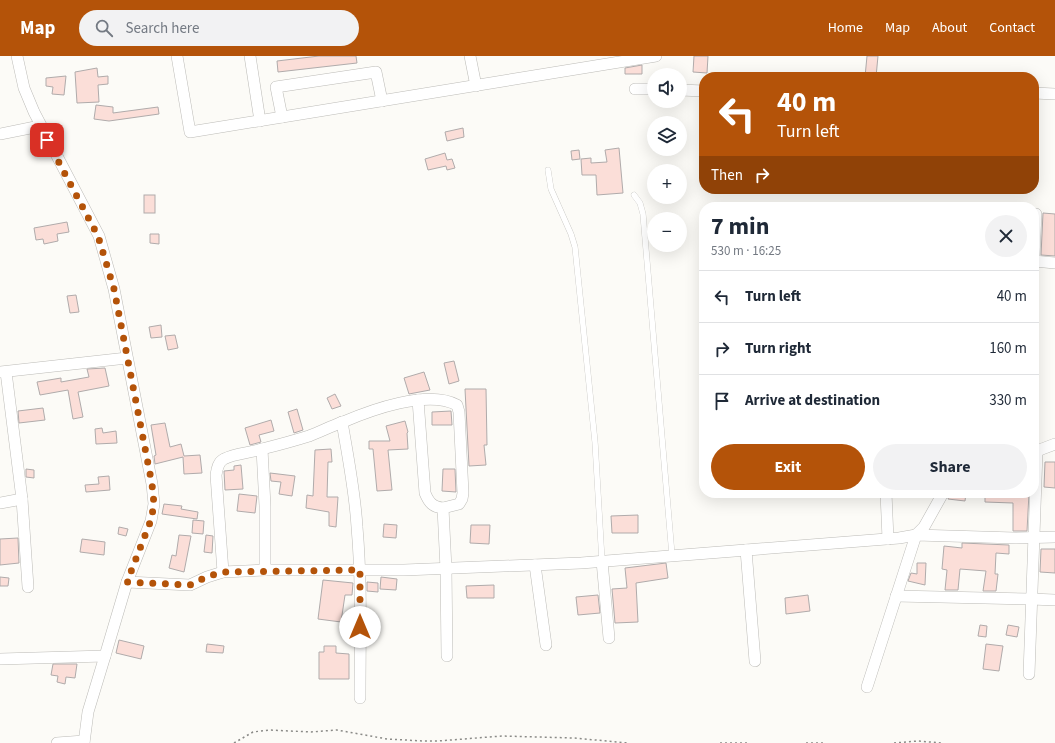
<!DOCTYPE html>
<html lang="en">
<head>
<meta charset="utf-8">
<style>
	body { margin:0; font-family:"Source Sans 3",sans-serif; background:#f2f2f3; color:#1f2937; height:100vh; display:flex; flex-direction:column; font-size:15px; white-space:nowrap }
	* { box-sizing:border-box; margin:0 }
	p { font-size:13px; color:#747a83 }
	.icon { flex:none; width:22px; height:22px; fill:none; stroke:currentColor; stroke-width:2; stroke-linecap:round; stroke-linejoin:round }
	.map { position:relative; flex:1; overflow:hidden }
	.panel { position:absolute; left:699px; top:146px; width:340px; height:296px; display:flex; flex-direction:column; background:#fff; border-radius:16px; box-shadow:0 4px 16px #0002 }
	.panel>* { flex:none }
	.top-card { position:absolute; left:699px; top:16px; width:340px; height:122px; border-radius:16px; box-shadow:0 4px 16px #0002; background:#b45309; color:#fff; overflow:hidden }
	.buttons { position:absolute; left:647px; top:12px; display:grid; gap:8px }
	.buttons a { display:grid; place-items:center; width:40px; height:40px; border-radius:50%; background:#fff; box-shadow:0 4px 16px #0002; font-size:20px }
	.pin { position:absolute; display:grid; place-items:center; width:34px; height:34px; color:#fff; margin:-17px; border-radius:8px; box-shadow:0 2px 6px #0006 }
	.me { position:absolute; width:44px; margin:-22px; rotate:0deg; stroke-linejoin:round; filter:drop-shadow(0 0 3px #0008) }
	.turn { display:flex; align-items:center; gap:14px; height:84px; padding:0 12px; font-size:18px }
	.turn .icon { width:52px; height:52px; stroke-width:2.5 }
	.turn b { display:block; font-size:28px; line-height:34px }
	.then { display:flex; align-items:center; height:38px; padding:0 12px; background:#0003; gap:8px; font-size:15px }
	.round { display:grid; place-items:center; flex:none; width:42px; height:42px; border-radius:21px; background:#f2f2f3 }
	.headline { display:flex; align-items:center; justify-content:space-between; height:68px; padding:0 12px }
	h1 { font-size:24px; font-weight:700; line-height:30px }
	.button { display:flex; gap:8px; margin-top:auto; padding:8px 12px }
	.button a { flex:1; height:46px; border-radius:24px; background:#b45309; color:#fff; font-size:16px; font-weight:700; line-height:46px; text-align:center }
	.button a+a { background:#f2f2f3; color:#1f2937 }
	ul { padding:0; list-style:none }
	li { display:flex; align-items:center; gap:12px; height:52px; padding:0 12px; border-top:1px solid #e0e1e3 }
	li div { flex:1 }
	li b { display:block; font-size:15px }
	li em { font-style:normal }
	header { display:flex; align-items:center; gap:24px; box-sizing:border-box; height:56px; padding:0 20px; background:#b45309; color:#fff }
	header strong { font-size:19px }
	nav { display:flex; gap:22px; margin-inline-start:auto; font-size:14px }
	.search { width:280px; height:36px; background:#f2f2f3; display:flex; align-items:center; gap:10px; box-sizing:border-box; padding:0 14px; border-radius:22px; color:#747a83; font-size:15px }
	.map>svg:first-child { display:block }
	.building { fill:#fbded8; stroke:#b0abab }
	.lines { fill:none; stroke-linecap:round; stroke-linejoin:round }
	.lane-casing { stroke:#bcbbb7; stroke-width:6 }
	.street-casing { stroke:#bcbbb7; stroke-width:12 }
	.path { stroke:#8a8a87; stroke-width:1.5; stroke-dasharray:2 3; stroke-linecap:butt }
	.lane { stroke:#fff; stroke-width:5.5 }
	.street { stroke:#fff; stroke-width:11 }
	.route { stroke:#b45309; stroke-width:7; stroke-dasharray:0 12.6 }
</style>
</head>
<body>
<header>
<strong>Map</strong>
<div class="search"><svg class="icon" aria-label="search" viewBox="0 0 24 24"><circle cx="10" cy="10" r="6"/><path d="M15 15l6 6"/></svg>Search here</div>
<nav><a>Home</a><a>Map</a><a>About</a><a>Contact</a></nav>
</header>
<div class="map">
<svg width="1055" height="687" viewBox="0 0 1055 687">
	<rect width="100%" height="100%" fill="#fcfbf7"/>
	<g class="building">
		<polygon points="319,0 356,0 357,7 278,16 277,5"/>
		<polygon points="694,0 708,0 707,17 693,16"/>
		<polygon points="867,0 878,0 876,21 865,21"/>
		<polygon points="642,9 642,18 625,18 625,12"/>
		<polygon points="97,12 98,21 108,20 108,28 98,29 99,46 77,47 75,16"/>
		<polygon points="66,20 64,39 52,38 53,31 46,30 46,22"/>
		<polygon points="96,49 113,51 113,57 158,51 159,58 109,65 94,63"/>
		<polygon points="463,72 464,81 447,85 445,76"/>
		<polygon points="619,92 623,137 597,139 596,119 582,119 581,103 591,102 591,107 607,106 605,94"/>
		<polygon points="579,94 580,103 572,104 571,95"/>
		<polygon points="445,97 447,104 452,103 455,112 447,114 446,110 428,114 425,103"/>
		<rect x="144" y="139" width="11" height="18"/>
		<polygon points="1043,157 1055,158 1055,200 1041,199"/>
		<polygon points="67,166 69,176 57,178 58,185 44,188 43,183 36,184 34,172"/>
		<polygon points="150,178 159,178 159,188 150,187"/>
		<polygon points="76,239 79,256 70,257 67,240"/>
		<polygon points="161,269 162,281 151,282 149,271"/>
		<polygon points="175,279 178,292 168,294 165,280"/>
		<polygon points="454,305 459,325 449,328 444,307"/>
		<polygon points="105,312 109,330 78,336 83,361 73,363 68,334 40,339 37,326 61,322 61,326 89,321 87,313"/>
		<polygon points="424,316 430,334 409,338 404,322"/>
		<polygon points="465,333 486,333 487,389 484,389 486,409 469,410"/>
		<polygon points="335,338 341,350 332,353 327,342"/>
		<polygon points="43,352 45,364 19,367 18,355"/>
		<polygon points="297,353 303,374 294,377 288,356"/>
		<polygon points="451,355 452,369 432,369 432,356"/>
		<polygon points="271,364 274,375 259,379 261,386 250,389 245,372"/>
		<polygon points="405,365 408,376 407,377 408,393 388,394 392,434 377,435 373,393 369,393 369,385 390,385 386,370"/>
		<polygon points="165,367 170,391 181,388 184,400 200,399 202,417 184,418 183,401 155,408 154,400 156,399 151,369"/>
		<polygon points="102,372 103,377 116,375 117,387 96,388 95,373"/>
		<polygon points="331,393 332,406 328,406 327,441 338,441 336,471 329,470 329,456 306,452 307,439 313,440 315,394"/>
		<polygon points="1045,406 1055,406 1055,432 1044,431"/>
		<polygon points="241,409 243,433 225,434 224,415 234,414 234,410"/>
		<polygon points="26,413 34,414 34,422 26,421"/>
		<polygon points="443,413 455,413 456,436 442,435"/>
		<polygon points="270,417 295,420 292,440 279,438 281,426 271,425"/>
		<polygon points="109,420 110,434 86,436 85,429 99,428 98,421"/>
		<polygon points="950,437 966,437 965,445 948,443"/>
		<polygon points="985,437 1029,437 1027,475 1013,475 1013,447 985,446"/>
		<polygon points="239,438 257,440 255,457 237,455"/>
		<polygon points="164,448 182,450 181,453 198,456 197,463 162,458"/>
		<polygon points="638,459 638,477 612,477 611,460"/>
		<polygon points="193,464 204,465 203,478 192,477"/>
		<polygon points="384,468 397,469 396,482 383,481"/>
		<polygon points="471,469 490,469 489,488 470,487"/>
		<polygon points="119,471 128,473 126,480 118,478"/>
		<polygon points="179,479 191,480 184,516 169,512 172,499 176,500"/>
		<polygon points="206,479 213,480 212,497 204,496"/>
		<polygon points="18,482 19,507 0,509 0,483"/>
		<polygon points="82,483 105,486 104,499 80,496"/>
		<polygon points="962,487 1009,489 1009,498 996,497 995,518 998,518 996,535 983,535 986,515 960,513 958,534 945,534 947,514 942,513 944,490 962,492"/>
		<polygon points="1041,493 1055,493 1055,517 1040,516"/>
		<polygon points="666,507 668,522 636,527 638,566 615,567 612,533 627,532 625,512"/>
		<polygon points="917,507 926,507 925,529 908,525 911,517 917,518"/>
		<polygon points="0,521 9,522 8,530 0,530"/>
		<polygon points="381,521 397,523 396,534 380,533"/>
		<polygon points="323,524 353,527 352,539 345,539 341,566 318,563"/>
		<polygon points="367,526 378,527 378,536 367,535"/>
		<polygon points="494,529 494,542 467,542 466,530"/>
		<polygon points="598,539 600,557 578,559 576,541"/>
		<polygon points="808,539 810,555 786,558 785,542"/>
		<polygon points="980,569 987,570 986,581 978,580"/>
		<polygon points="1008,569 1019,571 1017,581 1006,579"/>
		<polygon points="119,584 144,590 141,603 116,597"/>
		<polygon points="207,588 224,590 223,597 206,596"/>
		<polygon points="986,588 1003,590 999,615 983,613"/>
		<polygon points="324,590 336,590 336,597 349,598 349,623 319,623 319,596 324,596"/>
		<polygon points="53,608 77,608 75,622 66,621 65,628 57,626 58,620 51,619"/>
	</g>
	<g class="lines">
		<defs>
			<g id="lane">
				<polyline points="548,114 551,133 571,178 575,191 595,386 602,505"/>
				<polyline points="634,139 640,147 643,158 672,499"/>
			</g>
			<g id="street">
				<polyline points="17,0 24,32 34,56 99,180 114,233 152,428 154,448 151,465 127,526 105,600 88,656 84,687"/>
				<polyline points="177,0 190,76 656,0"/>
				<polyline points="250,0 260,65"/>
				<polyline points="470,0 476,30"/>
				<polyline points="635,33 654,33"/>
				<polyline points="680,34 704,35"/>
				<polyline points="1034,37 1055,38"/>
				<polyline points="282,61 276,31 376,16 382,45"/>
				<polyline points="0,78 40,70"/>
				<polyline points="1034,202 1036,158"/>
				<polyline points="1034,205 1055,207"/>
				<polyline points="0,316 127,302"/>
				<polyline points="6,316 22,443 28,531"/>
				<path d="M 418,344 L 425,437 C 429,447 433,451 443,452 L 446,513 L 447,600"/>
				<path d="M 342,366 C 348,401 355,436 357,471 C 362,528 360,585 360,642"/>
				<polyline points="262,393 265,450 265,514"/>
				<polyline points="1034,396 1055,388"/>
				<polyline points="886,437 888,483"/>
				<polyline points="0,447 22,443"/>
				<polyline points="746,494 755,605"/>
				<polyline points="602,505 609,582"/>
				<polyline points="535,509 546,589"/>
				<path d="M 223,516 L 216,419 C 217,413 218,406 224,403 C 235,397 250,397 262,393 C 278,389 293,385 309,380 C 320,376 331,370 343,366 C 371,354 428,333 457,349 L 459,356 L 463,437 L 462,443 L 459,448 L 443,452"/>
				<polyline points="127,526 190,529 207,521 223,516 265,514 404,514 581,507 899,482 916,479 1015,482 1055,481"/>
				<polyline points="896,540 1031,543 1055,544"/>
				<polyline points="0,603 105,600"/>
				<path d="M 1029,618 C 1031,544 1035,470 1037,396"/>
				<polyline points="867,631 916,479 924,471 943,437"/>
				<polyline points="57,687 84,685"/>
			</g>
		</defs>
		<use href="#lane" class="lane-casing"/>
		<use href="#street" class="street-casing"/>
		<g class="path">
			<polyline points="234,687 253,676 269,674 311,676 337,674 387,683 423,685 438,685 502,680 574,682 628,687"/>
			<polyline points="720,687 750,687"/>
			<polyline points="806,687 824,687"/>
			<polyline points="894,687 918,685 942,687"/>
		</g>
		<use href="#lane" class="lane"/>
		<use href="#street" class="street"/>
	</g>
	<g class="lines">
		<polyline class="route" points="47,84 98,180 114,233 152,428 154,448 151,464 127,526 190,529 206,521 223,516 360,514 360,571"/>
	</g>
</svg>
<div class="buttons">
<a><svg class="icon" aria-label="sound" viewBox="0 0 24 24"><path d="M4 9h4l5-4v14l-5-4H4zM17 9q2 3 0 6"/></svg></a>
<a><svg class="icon" aria-label="layers" viewBox="0 0 24 24"><path d="M12 4l9 5-9 5-9-5zM3 14l9 5 9-5"/></svg></a>
<a>+</a>
<a>−</a>
</div>
<div class="pin" style="left:47px;top:84px;background:#d93025"><svg class="icon" aria-label="arrive" viewBox="0 0 24 24"><path d="M6 21V4h12l-3 4 3 4H6"/></svg></div>
<svg class="me" style="left:360px;top:571px" viewBox="-20 -20 40 40"><circle r="19" fill="#fff"/><path d="M0-13L10 11 0 6-10 11z" fill="#b45309"/></svg>
<div class="top-card">
<div class="turn"><svg class="icon" aria-label="left" viewBox="0 0 24 24"><path d="M17 20v-9H6M10 6l-5 5 5 5"/></svg><div><b>40 m</b>Turn left</div></div>
<div class="then">Then<svg class="icon" aria-label="right" viewBox="0 0 24 24"><path d="M7 20v-9h11M14 6l5 5-5 5"/></svg></div>
</div>
<section class="panel">
<div class="headline"><div><h1>7 min</h1><p>530 m · 16:25</p></div><a class="round"><svg class="icon" aria-label="close" viewBox="0 0 24 24"><path d="M6 6l12 12M18 6L6 18"/></svg></a></div>
<ul>
<li><svg class="icon" aria-label="left" viewBox="0 0 24 24"><path d="M17 20v-9H6M10 6l-5 5 5 5"/></svg><div><b>Turn left</b></div><em>40 m</em></li>
<li><svg class="icon" aria-label="right" viewBox="0 0 24 24"><path d="M7 20v-9h11M14 6l5 5-5 5"/></svg><div><b>Turn right</b></div><em>160 m</em></li>
<li><svg class="icon" aria-label="arrive" viewBox="0 0 24 24"><path d="M6 21V4h12l-3 4 3 4H6"/></svg><div><b>Arrive at destination</b></div><em>330 m</em></li>
</ul>
<div class="button"><a>Exit</a><a>Share</a></div>
</section>
</div>
</body>
</html>
